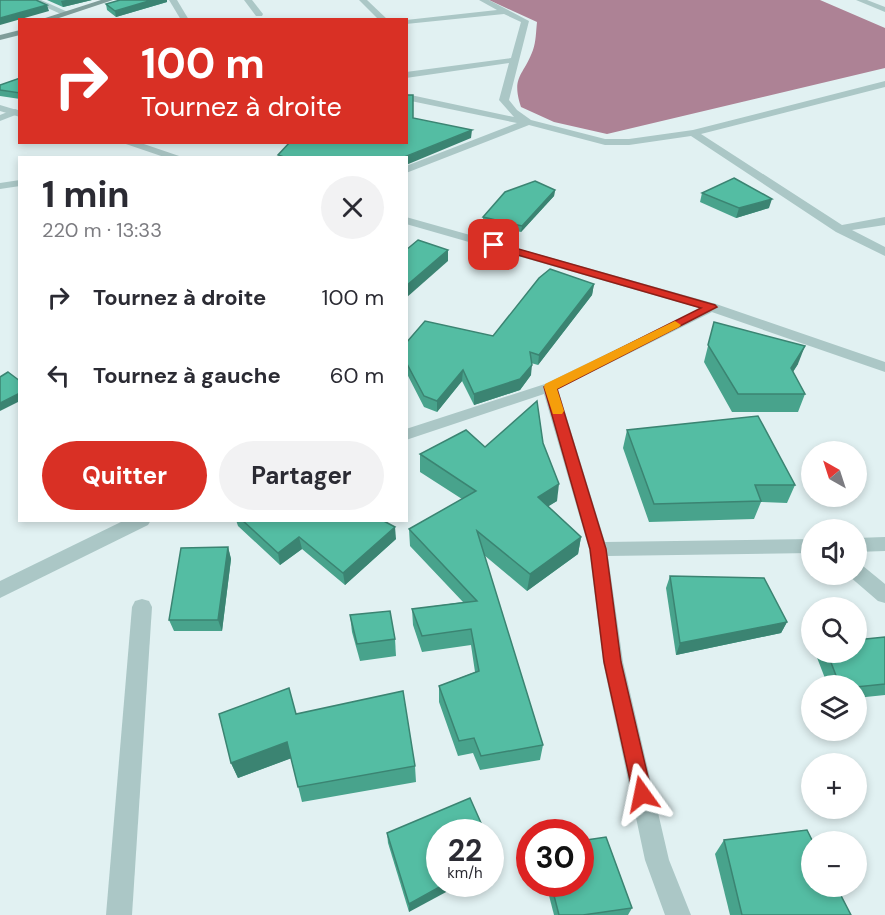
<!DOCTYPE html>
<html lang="fr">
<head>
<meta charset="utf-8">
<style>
	body { margin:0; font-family:"DM Sans",sans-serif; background:#f2f2f3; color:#2b2b33; height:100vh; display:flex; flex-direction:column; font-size:22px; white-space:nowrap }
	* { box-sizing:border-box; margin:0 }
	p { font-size:20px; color:#7c7c81 }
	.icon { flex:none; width:33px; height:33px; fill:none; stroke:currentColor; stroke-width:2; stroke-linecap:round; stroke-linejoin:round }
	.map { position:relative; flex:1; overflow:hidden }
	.drawer { position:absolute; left:18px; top:156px; width:390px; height:366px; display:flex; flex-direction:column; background:#fff; border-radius:0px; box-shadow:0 3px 9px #0003 }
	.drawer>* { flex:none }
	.guide { position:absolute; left:18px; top:18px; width:390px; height:126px; border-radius:0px; box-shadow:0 3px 9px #0003; background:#d93025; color:#fff; overflow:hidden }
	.needle { width:39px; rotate:321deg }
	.buttons { position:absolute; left:801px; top:441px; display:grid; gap:12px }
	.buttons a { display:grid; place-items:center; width:66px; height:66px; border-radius:50%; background:#fff; box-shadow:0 3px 9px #0003; font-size:30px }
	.speed { position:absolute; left:426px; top:819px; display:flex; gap:12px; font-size:30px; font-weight:700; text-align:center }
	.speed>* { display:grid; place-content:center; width:78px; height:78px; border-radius:50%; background:#fff; box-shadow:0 3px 9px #0003; line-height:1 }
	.speed small { font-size:15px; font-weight:400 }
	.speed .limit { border:9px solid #d22; background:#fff; color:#111 }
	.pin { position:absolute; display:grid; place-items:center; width:51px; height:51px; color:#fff; margin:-26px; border-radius:12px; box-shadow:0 3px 9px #0006 }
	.me { position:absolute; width:66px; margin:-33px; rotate:348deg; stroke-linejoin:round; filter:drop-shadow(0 0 4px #0008) }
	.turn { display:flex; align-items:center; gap:21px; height:126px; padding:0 24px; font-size:27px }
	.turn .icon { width:78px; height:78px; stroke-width:2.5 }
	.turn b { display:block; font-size:42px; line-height:51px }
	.round { display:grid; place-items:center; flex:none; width:63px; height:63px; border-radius:32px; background:#f2f2f3 }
	.headline { display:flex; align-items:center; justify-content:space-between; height:102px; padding:0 24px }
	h1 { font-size:36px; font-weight:700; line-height:45px }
	.cta { display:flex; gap:12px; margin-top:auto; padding:12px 24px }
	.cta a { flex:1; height:69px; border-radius:36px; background:#d93025; color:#fff; font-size:24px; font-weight:700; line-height:69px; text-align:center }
	.cta a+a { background:#f2f2f3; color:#2b2b33 }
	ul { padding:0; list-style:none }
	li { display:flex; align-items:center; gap:18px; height:78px; padding:0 24px }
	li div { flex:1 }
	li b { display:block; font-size:22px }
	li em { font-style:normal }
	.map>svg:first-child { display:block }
	.water { fill:#ad8295 }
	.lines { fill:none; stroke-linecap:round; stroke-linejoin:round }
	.minor { fill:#abc7c6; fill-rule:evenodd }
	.tertiary { fill:#abc7c6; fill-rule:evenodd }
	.secondary { fill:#7f9d9a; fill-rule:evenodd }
	.wall { fill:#48a38c }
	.shaded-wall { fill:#3b8472 }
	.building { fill:#54bda3; stroke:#3b8472; stroke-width:1.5 }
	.route { fill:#d93025; stroke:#8d1f18; stroke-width:1.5 }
	.slow { fill:#f59e0b }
</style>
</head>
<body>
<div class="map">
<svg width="885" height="915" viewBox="0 0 885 915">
	<rect width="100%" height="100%" fill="#e1f1f2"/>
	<path class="water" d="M 489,0 L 820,0 L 885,28 L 885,68 L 607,134 L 554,122 L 521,107 C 511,76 523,77 533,50 C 536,42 536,31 537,22 Z"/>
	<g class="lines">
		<g class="minor">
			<polygon points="30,0 41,0 70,13 63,15"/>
			<polygon points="169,0 177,0 189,20 181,20"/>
			<polygon points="244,0 252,0 263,14 262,16 256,16"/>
			<polygon points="359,0 367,0 388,20 379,20"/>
			<polygon points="479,0 489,0 529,21 509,100 517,110 531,120 605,139 629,139 693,130 885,81 885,87 701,134 842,225 885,217 885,225 852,230 885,247 885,256 836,232 691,136 629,145 605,145 529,125 406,173 406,166 517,123 406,100 406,94 514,117 499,100 509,63 406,78 406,72 511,58 521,22 504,14 406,24 406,20 497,10"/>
			<polygon points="856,0 867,0 885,7 885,12"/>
			<polygon points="15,109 18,110 18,114 0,121 0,115"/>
			<polygon points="20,180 20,186 0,189 0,183"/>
			<polygon points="711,303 716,304 718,307 716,310 558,389 605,542 812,539 812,553 608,556 623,662 669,860 691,915 665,915 645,860 603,662 589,549 544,394 406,440 406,429 545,384"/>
			<polygon points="125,520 151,520 148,525 0,598 0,581"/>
			<polygon points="885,537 885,551 856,552 856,538"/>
			<polygon points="856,564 863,566 885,584 885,603 878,601 849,576 848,574 856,574"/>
			<polygon points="142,599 149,601 152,607 132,915 106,915 132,607 135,601"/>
		</g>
		<g class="tertiary">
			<polygon points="0,105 20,111 20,117 0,111"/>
			<polygon points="120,142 138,142 185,158 167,158"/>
			<polygon points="406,217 716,304 885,362 885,372 706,310 406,224"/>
		</g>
		<g class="secondary">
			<polygon points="101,0 113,0 53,20 39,20"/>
			<polygon points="20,30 20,35 0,40 0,35"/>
		</g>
	</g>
	<g class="wall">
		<polygon points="47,0 92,0 63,7"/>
		<polygon points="167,2 116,17 107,10 106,4"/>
		<polygon points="20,78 20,99 0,96 0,85"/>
		<polygon points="555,190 554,196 521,232 483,223 483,217"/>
		<polygon points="702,193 769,208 736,218 700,202"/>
		<polygon points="594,284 592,295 538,365 531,363 531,375 520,390 474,405 462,381 437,412 424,407 406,372 406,343 493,336"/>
		<polygon points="714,322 798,364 793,372 805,394 798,412 732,412 704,362"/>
		<polygon points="627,430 795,485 787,503 761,502 754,519 649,522 623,448"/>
		<polygon points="543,443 557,501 548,506 581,537 578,554 527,591 484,555 543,745 540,760 480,770 473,753 458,756 439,702 439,686 475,672 471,645 422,652 413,625 412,609 463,602 410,546 409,529 462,499 420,472 420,454 485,447"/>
		<polygon points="236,520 382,520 396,539 345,585 302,549 280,565 238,526"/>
		<polygon points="228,547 231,559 222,631 174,631 169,620"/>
		<polygon points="670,576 787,622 781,633 676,655 666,588"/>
		<polygon points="350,615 395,639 396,656 360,661 352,632"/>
		<polygon points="885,637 885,695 856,698 856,686 828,686 816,655 818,652 856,652"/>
		<polygon points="296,714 415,766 416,782 302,802 291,758 238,778 231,763"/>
		<polygon points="485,832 409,912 388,843 387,833"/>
		<polygon points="724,840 851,915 730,915 715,854"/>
		<polygon points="546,884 580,884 632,908 628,915 554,915"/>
	</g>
	<g class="shaded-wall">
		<polygon points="66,0 92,0 63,7 61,1"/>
		<polygon points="152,0 167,0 167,2 116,17 115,11"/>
		<polygon points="47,5 49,11 0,25 0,18"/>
		<polygon points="472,130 471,138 406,165 406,158 402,158"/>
		<polygon points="555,190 554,196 521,232 522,226"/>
		<polygon points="772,199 769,208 736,218 739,208"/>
		<polygon points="448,250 448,261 406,298 406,286"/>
		<polygon points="594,284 592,295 538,365 539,355"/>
		<polygon points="805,346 798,364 784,385 791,368"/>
		<polygon points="532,365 531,375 520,390 474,405 474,394"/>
		<polygon points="463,370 462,381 437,412 437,401"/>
		<polygon points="20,393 20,401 0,411 0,403"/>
		<polygon points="559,484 557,501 536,514 538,497"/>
		<polygon points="395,527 396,539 345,585 343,573"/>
		<polygon points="299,537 302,549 280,565 278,553"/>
		<polygon points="581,537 578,554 527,591 530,574"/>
		<polygon points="228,547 231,559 222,631 218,620"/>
		<polygon points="787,622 781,633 676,655 680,643"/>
		<polygon points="287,742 292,758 238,778 231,763"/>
		<polygon points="494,856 493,865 490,867 490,858"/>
		<polygon points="445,884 461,884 409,912 409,904"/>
	</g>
	<g class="building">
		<polygon points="0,0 36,0 47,5 0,18"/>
		<polygon points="120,0 152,0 115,11 106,4"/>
		<polygon points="20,78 20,93 0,90 0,85"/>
		<polygon points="406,95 413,95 413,118 472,130 402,158 287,158 278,155 290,142 406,142"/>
		<polygon points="734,178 772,199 739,208 702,193"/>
		<polygon points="535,181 555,190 522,226 483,217 505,192"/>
		<polygon points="418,240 448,250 406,286 406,250"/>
		<polygon points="550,269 594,284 539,355 530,352 532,365 520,379 474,394 463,370 437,401 424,396 406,362 406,343 425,321 493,336 539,278"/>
		<polygon points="714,322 805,346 791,368 805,394 738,394 708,345"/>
		<polygon points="8,372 20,381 20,393 0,403 0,377"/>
		<polygon points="537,401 543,443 559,484 538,497 581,537 530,574 477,531 543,745 481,756 474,738 459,741 439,686 479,671 471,629 422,636 412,609 477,601 409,529 476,491 420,454 466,430 485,447"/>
		<polygon points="758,416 795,485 755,485 761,501 654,504 627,430"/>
		<polygon points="242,520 382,520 395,527 343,573 299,537 278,553"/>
		<polygon points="228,547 218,620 169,620 181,548"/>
		<polygon points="670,576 764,578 787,622 680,643"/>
		<polygon points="390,611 395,639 357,644 350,615"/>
		<polygon points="885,637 885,684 856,687 856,686 840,686 827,652 856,652 856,640"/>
		<polygon points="289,688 296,714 403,691 415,766 298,787 287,742 231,763 219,714"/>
		<polygon points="470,798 485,832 440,832 440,884 445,884 409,904 387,833"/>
		<polygon points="807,830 813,842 812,842 812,886 836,886 851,915 742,915 724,840"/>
		<polygon points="606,837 632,908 583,915 559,915 551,884 580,884 580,841"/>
		<polygon points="490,847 494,856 490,858"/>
	</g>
	<polygon class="route" points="494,242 715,305 717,307 557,389 606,549 621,662 652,794 649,801 642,803 636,801 633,794 604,662 590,549 544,387 701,308 490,247 490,243"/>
	<polygon class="slow" points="675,321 681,325 679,327 557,389 564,411 562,414 553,414 544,387 545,384"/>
</svg>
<div class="buttons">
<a><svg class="needle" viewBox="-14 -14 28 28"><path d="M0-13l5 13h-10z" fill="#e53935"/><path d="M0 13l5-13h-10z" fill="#7c7c81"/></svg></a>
<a><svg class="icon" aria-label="sound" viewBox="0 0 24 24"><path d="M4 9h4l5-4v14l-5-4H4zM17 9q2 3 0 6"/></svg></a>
<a><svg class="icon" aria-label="search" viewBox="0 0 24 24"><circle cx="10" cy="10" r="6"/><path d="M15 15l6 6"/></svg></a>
<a><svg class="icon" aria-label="layers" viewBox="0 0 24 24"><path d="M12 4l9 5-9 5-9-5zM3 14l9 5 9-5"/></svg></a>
<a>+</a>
<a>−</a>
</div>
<div class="speed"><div>22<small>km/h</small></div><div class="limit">30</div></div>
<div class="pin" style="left:494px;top:245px;background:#d93025"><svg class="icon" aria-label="arrive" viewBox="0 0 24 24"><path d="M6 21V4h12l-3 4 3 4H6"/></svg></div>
<svg class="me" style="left:642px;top:794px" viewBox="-20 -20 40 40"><path d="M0-17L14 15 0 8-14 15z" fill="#d93025" stroke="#fff" stroke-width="4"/></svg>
<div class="guide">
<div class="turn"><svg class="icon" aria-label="right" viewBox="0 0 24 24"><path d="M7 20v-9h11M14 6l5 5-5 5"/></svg><div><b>100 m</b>Tournez à droite</div></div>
</div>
<section class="drawer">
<div class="headline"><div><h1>1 min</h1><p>220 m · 13:33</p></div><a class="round"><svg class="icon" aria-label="close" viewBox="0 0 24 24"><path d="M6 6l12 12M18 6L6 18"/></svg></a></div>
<ul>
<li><svg class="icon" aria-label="right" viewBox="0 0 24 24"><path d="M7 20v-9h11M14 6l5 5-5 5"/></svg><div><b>Tournez à droite</b></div><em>100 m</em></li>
<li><svg class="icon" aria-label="left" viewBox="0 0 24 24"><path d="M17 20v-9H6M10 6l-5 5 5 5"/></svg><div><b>Tournez à gauche</b></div><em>60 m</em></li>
</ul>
<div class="cta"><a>Quitter</a><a>Partager</a></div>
</section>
</div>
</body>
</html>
